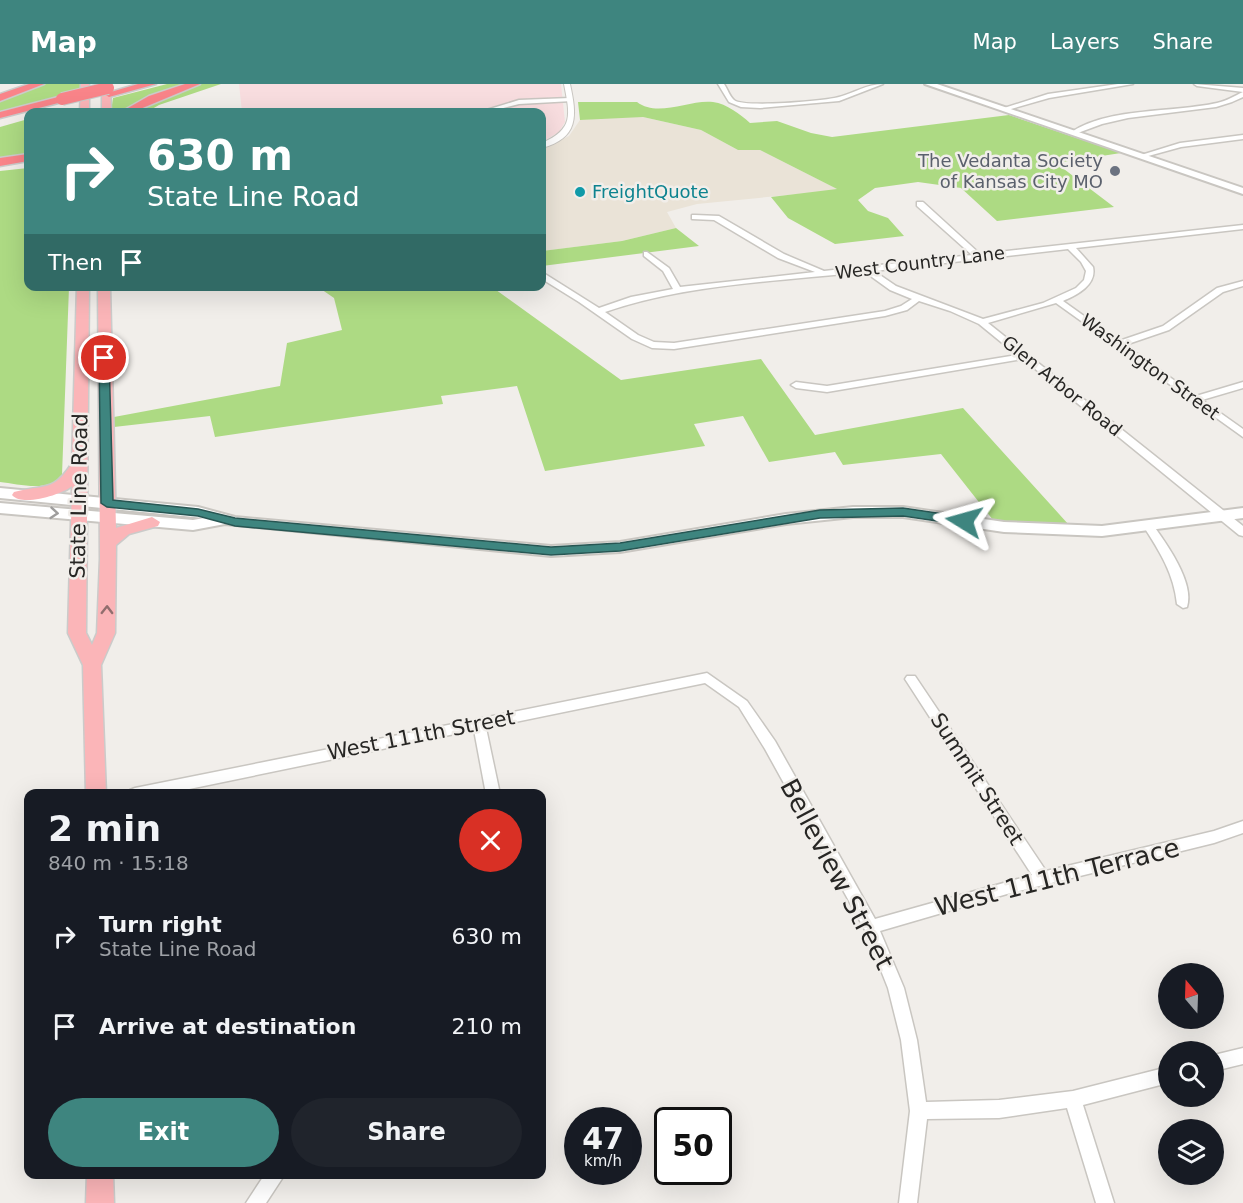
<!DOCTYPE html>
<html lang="en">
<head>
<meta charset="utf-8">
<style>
	body { margin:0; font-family:"DejaVu Sans",sans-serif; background:#20242c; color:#f1f3f6; height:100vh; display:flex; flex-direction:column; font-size:22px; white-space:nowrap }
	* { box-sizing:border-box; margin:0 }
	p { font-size:20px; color:#9ea1a6 }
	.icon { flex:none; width:33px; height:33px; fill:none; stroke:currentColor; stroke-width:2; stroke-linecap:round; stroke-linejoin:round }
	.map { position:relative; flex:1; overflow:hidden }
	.sheet { position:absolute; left:24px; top:705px; width:522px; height:390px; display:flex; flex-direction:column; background:#171b24; border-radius:12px; box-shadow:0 6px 24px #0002 }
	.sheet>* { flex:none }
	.top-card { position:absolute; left:24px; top:24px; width:522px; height:183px; border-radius:12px; box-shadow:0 6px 24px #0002; background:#3e857f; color:#fff; overflow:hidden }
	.needle { width:39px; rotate:341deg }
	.fabs { position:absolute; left:1158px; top:879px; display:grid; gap:12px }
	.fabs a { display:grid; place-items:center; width:66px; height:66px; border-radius:50%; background:#171b24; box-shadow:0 6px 24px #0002; font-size:30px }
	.speed { position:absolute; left:564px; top:1023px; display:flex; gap:12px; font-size:30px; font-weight:700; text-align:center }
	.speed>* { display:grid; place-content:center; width:78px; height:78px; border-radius:50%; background:#171b24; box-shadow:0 6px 24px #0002; line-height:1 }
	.speed small { font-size:15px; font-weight:400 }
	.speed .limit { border:3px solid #111; border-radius:9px; background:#fff; color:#111 }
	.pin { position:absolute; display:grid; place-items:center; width:51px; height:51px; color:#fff; margin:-26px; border:3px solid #fff; border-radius:50%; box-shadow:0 2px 6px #0007 }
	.me { position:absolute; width:66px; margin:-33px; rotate:278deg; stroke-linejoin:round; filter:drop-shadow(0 0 4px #0008) }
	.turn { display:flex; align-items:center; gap:21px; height:126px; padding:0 24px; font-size:27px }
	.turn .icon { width:78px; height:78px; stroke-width:2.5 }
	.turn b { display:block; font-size:42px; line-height:51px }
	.then { display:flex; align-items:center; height:57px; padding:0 24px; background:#0003; gap:12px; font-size:22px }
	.round { display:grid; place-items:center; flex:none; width:63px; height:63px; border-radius:32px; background:#20242c }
	.summary { display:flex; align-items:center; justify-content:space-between; height:102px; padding:0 24px }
	h1 { font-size:36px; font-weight:800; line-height:45px }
	.cta { display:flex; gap:12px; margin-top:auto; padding:12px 24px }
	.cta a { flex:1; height:69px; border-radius:36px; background:#3e857f; color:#fff; font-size:24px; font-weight:800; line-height:69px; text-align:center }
	.cta a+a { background:#20242c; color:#f1f3f6 }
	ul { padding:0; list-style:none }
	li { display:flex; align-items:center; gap:18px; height:90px; padding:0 24px }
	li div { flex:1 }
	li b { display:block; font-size:22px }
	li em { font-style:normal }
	header { display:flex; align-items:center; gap:36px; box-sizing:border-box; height:84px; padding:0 30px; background:#3e857f; color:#fff }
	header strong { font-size:28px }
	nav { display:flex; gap:33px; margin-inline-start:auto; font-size:21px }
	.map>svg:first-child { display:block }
	.built { fill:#eae3d7 }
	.medical { fill:#f8dddf }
	.green { fill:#adda83 }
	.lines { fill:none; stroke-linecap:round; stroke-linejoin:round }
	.minor-casing { stroke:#c9c6c1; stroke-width:3 }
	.tertiary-casing { stroke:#c9c6c1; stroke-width:2 }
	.secondary-casing { stroke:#c9c6c1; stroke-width:4 }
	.primary-casing { stroke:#cbcbca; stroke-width:3 }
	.motorway-casing { stroke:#cbcbca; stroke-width:3 }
	.minor { fill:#fff; fill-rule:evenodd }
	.tertiary { fill:#fff; fill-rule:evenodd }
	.secondary { fill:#fff; fill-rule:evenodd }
	.primary { fill:#fbb5b8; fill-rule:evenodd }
	.motorway { fill:#f98489; fill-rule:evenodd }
	.motorway-bridge-casing { stroke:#cbcbca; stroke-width:14; stroke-linecap:butt }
	.motorway-bridge { stroke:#f98489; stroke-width:12 }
	.oneway { stroke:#9e9d9c }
	.oneway2 { stroke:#916e6e }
	.route { fill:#3e857f; stroke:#285653; stroke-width:1.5 }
	.worship-dot { fill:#6b7280; stroke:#f1eeea; stroke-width:2 }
	.culture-dot { fill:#0f9aa8; stroke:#f1eeea; stroke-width:2 }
	.labels { text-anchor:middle; stroke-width:5; stroke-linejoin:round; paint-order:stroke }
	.far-worship-label { font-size:18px; fill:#5b616d; stroke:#f1eeea; text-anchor:end }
	.far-culture-label { font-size:18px; fill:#0d838f; stroke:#f1eeea; text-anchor:start }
	.far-street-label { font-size:18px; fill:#272624; stroke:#f1eeea }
	.street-label { font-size:21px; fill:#272624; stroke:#f1eeea }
	.near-street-label { font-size:26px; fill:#272624; stroke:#f1eeea }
</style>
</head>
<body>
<header>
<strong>Map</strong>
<nav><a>Map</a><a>Layers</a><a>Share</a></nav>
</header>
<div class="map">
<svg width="1243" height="1119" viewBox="0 0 1243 1119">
	<rect width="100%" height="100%" fill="#f1eeea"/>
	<polygon class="built" points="614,33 643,33 701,46 738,66 760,66 839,106 697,120 667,128 676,144 622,157 542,167 542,65 569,52 580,36"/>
	<polygon class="medical" points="239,0 561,0 565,38 559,48 542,58 542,28 242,28"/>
	<g class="green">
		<polygon points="46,0 80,0 80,8 0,28 0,16"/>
		<path d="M 167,0 L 190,0 C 172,7 126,28 111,28 L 113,14 Z"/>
		<polygon points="201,0 221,0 159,21 147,28 132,28 162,13"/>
		<path d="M 578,18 L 637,18 C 658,34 690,15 713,18 C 727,20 740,30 750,39 L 777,37 L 811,49 L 832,53 L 1009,31 L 1121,69 L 1056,79 L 1114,123 L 997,137 L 961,104 L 918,98 L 875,104 L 858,116 L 868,127 L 888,134 L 904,152 L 835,160 L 788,134 L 771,113 L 837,105 L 760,66 L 738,66 L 701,46 L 643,33 L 580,36 Z"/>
		<polygon points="28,35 28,73 0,76 0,43"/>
		<path d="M 28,84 L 28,202 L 69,203 L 62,391 C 50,409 19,400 0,398 L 0,87 Z"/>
		<polygon points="676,144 699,162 542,182 542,167 622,157"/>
		<polygon points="318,203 492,203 621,296 761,275 815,351 963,324 1069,441 993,436 941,370 843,381 835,368 769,378 743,332 694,340 705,362 545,387 517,302 441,312 443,320 215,353 210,332 114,343 114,333 280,302 287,259 342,246 334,214"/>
	</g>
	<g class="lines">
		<defs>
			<g id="minor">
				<path d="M 718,0 L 724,0 C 727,4 730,13 734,16 C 743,24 825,17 839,13 C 854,9 867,0 883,0 L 839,17 L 760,24 L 741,23 L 729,18 Z"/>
				<polygon points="1118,0 1133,0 1049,14 1004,27 1001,25 1048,10"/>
				<polygon points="1194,0 1243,4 1243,8 1197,2"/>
				<path d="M 1243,8 L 1243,13 L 1232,18 L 1216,23 L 1128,34 L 1102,40 L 1075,50 L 1070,49 C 1107,23 1173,29 1217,19 C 1227,17 1234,12 1243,8 Z"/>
				<polygon points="570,14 572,17 519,20 488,28 480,28 519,16"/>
				<polygon points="1243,51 1243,55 1181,63 1141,74 1138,72 1180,59"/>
				<path d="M 917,118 L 923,118 L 980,170 L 1243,141 L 1243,145 L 1076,164 L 1093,183 C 1097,201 1077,211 1063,217 L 1119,257 L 1163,242 L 1217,204 L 1243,197 L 1243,202 L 1223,208 L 1169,246 L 1125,261 L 1196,312 L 1243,298 L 1243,304 L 1202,316 L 1243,345 L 1243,353 L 1056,219 L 988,239 L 1243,442 L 1243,452 L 1239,451 L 1023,275 L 827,308 L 796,304 L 791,301 L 796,298 L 827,302 L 1017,271 L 979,240 L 950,227 L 919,217 L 907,226 L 885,232 L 674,265 L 652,264 L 632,255 L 579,218 L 542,195 L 542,190 L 545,190 L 599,224 L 631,213 L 673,205 L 663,187 L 644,172 L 644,168 L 647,168 L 669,184 L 680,203 L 815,188 L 778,174 L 714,136 L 692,135 L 692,131 L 695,131 L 719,132 L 784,170 L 824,187 L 972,171 L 917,122 ZM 1068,165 L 1081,178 L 1086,187 L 1084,196 L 1076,204 L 1043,219 L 983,235 L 896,202 L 874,187 ZM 865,188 L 890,206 L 912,215 L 901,222 L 885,227 L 674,259 L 654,258 L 638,251 L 605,228 C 685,200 780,197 865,188 Z"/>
				<path d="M 1149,439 L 1153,441 C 1166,459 1195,499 1187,523 L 1183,524 L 1177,520 C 1174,490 1160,468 1144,443 Z"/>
				<polygon points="707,589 747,617 775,657 875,835 1032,791 907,598 905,595 907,592 915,592 1046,787 1214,747 1243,737 1243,749 1214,759 1007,810 880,847 904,904 917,956 926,1018 999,1016 1073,1007 1168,983 1168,999 1083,1021 1114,1119 1096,1119 1067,1024 999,1034 927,1035 917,1119 899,1119 910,1027 901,956 888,904 865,846 765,665 739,623 705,599 486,644 500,710 486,710 474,646 165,710 128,710 130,706 135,704"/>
				<polygon points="1243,964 1243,980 1214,987 1214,971"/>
				<polygon points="265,1090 285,1090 266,1119 246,1119"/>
			</g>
			<path id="tertiary" d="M 564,0 L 570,0 C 577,32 579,54 542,64 L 542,59 C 574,45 570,31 564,0 Z"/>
			<g id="secondary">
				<polygon points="925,0 937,0 1243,104 1243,110"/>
				<polygon points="0,404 198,423 235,433 551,462 620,458 786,430 853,423 903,423 1004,438 1102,442 1243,424 1243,434 1102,452 1004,448 903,433 853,433 786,440 620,468 551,472 225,440 193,446 0,429 0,419 193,436 204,434 0,414"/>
			</g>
			<g id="primary">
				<polygon points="81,0 89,0 89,28 80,28"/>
				<polygon points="102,0 110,0 111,28 102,28"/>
				<path d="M 77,202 L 89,202 L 86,549 L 92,561 L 97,549 L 100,475 L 98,202 L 110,202 L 116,444 L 152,433 L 160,438 L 158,442 L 129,450 L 116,461 L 115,549 L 101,581 L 106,710 L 86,710 L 83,581 L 68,549 L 72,402 C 61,411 22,423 12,411 L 14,408 C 44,400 53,409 72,379 Z"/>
				<polygon points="87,1090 113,1090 114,1119 86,1119"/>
			</g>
			<g id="motorway">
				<polygon points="29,0 44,0 0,17 0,10"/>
				<polygon points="138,0 156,0 109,13 104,10"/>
				<polygon points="185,0 200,0 133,28 121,28 149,12"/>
				<polygon points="62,12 66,13 66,17 0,34 0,28"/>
				<polygon points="28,70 28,77 0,82 0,74"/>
			</g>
		</defs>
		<use href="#minor" class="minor-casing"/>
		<use href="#tertiary" class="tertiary-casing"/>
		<use href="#secondary" class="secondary-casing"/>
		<use href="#primary" class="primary-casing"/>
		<use href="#motorway" class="motorway-casing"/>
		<use href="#minor" class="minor"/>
		<use href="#tertiary" class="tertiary"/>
		<use href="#secondary" class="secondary"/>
		<use href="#primary" class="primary"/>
		<use href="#motorway" class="motorway"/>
		<defs>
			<polyline id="motorway-bridge" points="62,15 108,4"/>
		</defs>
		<use href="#motorway-bridge" class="motorway-bridge-casing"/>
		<use href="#motorway-bridge" class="motorway-bridge"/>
	</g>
	<defs><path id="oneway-chevron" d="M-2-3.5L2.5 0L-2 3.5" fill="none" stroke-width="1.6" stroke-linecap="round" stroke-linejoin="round" transform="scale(1.5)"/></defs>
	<use class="oneway" href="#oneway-chevron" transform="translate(54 429) rotate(5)"/>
	<use class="oneway2" href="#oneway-chevron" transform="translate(107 526) rotate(-89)"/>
	<polygon class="route" points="104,271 109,274 113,416 198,425 235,434 551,463 620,459 820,426 903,424 964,433 970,437 964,441 903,432 820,434 620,467 551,471 235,442 198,432 107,423 101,419 99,274"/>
	<circle class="worship-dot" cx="1115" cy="87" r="6"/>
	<circle class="culture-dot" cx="580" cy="108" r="6"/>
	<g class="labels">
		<g class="far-worship-label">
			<text x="1103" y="83">The Vedanta Society<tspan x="1103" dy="21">of Kansas City MO</tspan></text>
		</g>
		<g class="far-culture-label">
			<text x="592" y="114">FreightQuote</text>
		</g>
		<g class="far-street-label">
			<text transform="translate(920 179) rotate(-7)" y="6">West Country Lane</text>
			<text transform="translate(1150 283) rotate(36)" y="6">Washington Street</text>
			<text transform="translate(1062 302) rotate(39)" y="6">Glen Arbor Road</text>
		</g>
		<g class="street-label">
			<text transform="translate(79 412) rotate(-89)" y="7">State Line Road</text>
			<text transform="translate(421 651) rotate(-11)" y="7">West 111th Street</text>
			<text transform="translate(977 695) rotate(57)" y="7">Summit Street</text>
		</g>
		<g class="near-street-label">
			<text transform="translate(837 790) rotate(62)" y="9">Belleview Street</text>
			<text transform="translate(1057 793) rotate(-14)" y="9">West 111th Terrace</text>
		</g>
	</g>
</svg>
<div class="fabs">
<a><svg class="needle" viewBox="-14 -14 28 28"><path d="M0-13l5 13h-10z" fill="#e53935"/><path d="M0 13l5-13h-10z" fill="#9ea1a6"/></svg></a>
<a><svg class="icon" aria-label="search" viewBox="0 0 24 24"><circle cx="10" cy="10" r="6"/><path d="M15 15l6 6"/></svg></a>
<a><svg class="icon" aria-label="layers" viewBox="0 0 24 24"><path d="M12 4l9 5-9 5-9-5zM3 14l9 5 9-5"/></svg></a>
</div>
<div class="speed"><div>47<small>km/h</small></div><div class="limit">50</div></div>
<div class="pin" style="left:104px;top:274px;background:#d93025"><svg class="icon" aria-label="arrive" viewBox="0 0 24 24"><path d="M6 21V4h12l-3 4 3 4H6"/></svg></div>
<svg class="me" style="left:964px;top:437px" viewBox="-20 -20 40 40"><path d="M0-17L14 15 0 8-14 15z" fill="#3e857f" stroke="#fff" stroke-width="4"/></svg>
<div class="top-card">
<div class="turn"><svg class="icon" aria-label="right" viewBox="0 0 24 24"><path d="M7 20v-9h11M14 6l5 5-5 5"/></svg><div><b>630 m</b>State Line Road</div></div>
<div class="then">Then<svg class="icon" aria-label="arrive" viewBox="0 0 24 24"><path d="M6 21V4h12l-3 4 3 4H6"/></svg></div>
</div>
<section class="sheet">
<div class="summary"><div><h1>2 min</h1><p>840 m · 15:18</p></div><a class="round" style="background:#d93025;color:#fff"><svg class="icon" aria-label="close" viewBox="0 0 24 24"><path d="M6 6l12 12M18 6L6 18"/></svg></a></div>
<ul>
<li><svg class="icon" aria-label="right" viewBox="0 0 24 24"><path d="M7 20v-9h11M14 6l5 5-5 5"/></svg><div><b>Turn right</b><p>State Line Road</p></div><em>630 m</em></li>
<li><svg class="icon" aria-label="arrive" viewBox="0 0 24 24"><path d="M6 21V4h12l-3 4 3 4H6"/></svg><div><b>Arrive at destination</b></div><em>210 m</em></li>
</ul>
<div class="cta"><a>Exit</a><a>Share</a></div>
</section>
</div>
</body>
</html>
